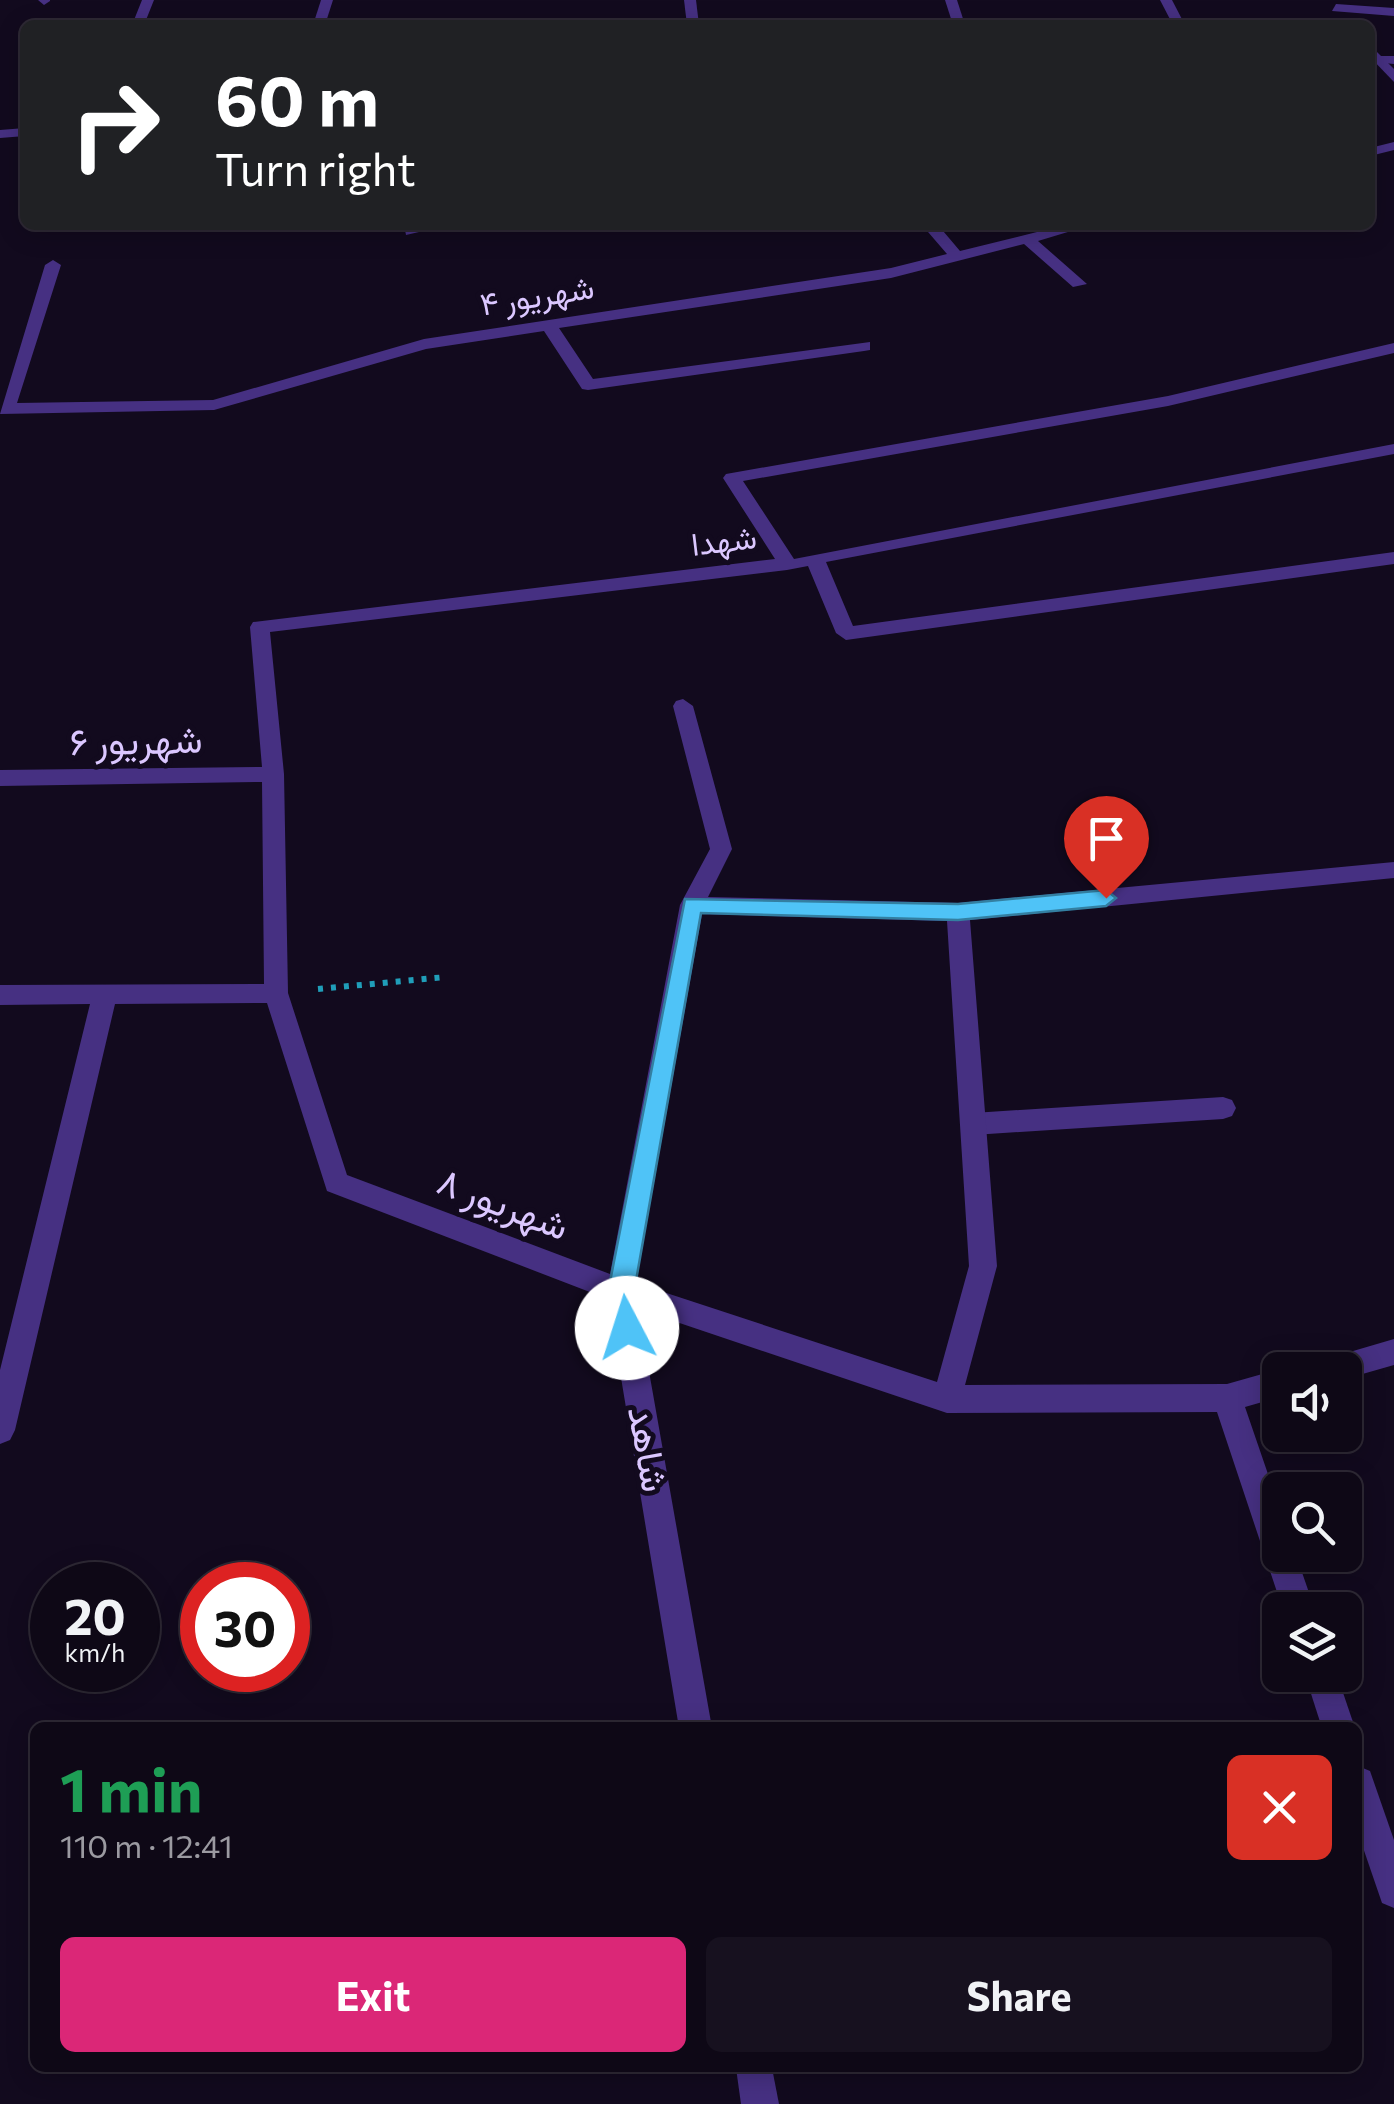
<!DOCTYPE html>
<html lang="en">
<head>
<meta charset="utf-8">
<style>
	body { margin:0; font-family:Commissioner,Vazirmatn,sans-serif; background:#17111f; color:#f1f3f6; height:100vh; display:flex; flex-direction:column; font-size:38px; white-space:nowrap }
	* { box-sizing:border-box; margin:0 }
	p { font-size:32px; color:#9b9aa1 }
	.icon { flex:none; width:55px; height:55px; fill:none; stroke:currentColor; stroke-width:2; stroke-linecap:round; stroke-linejoin:round }
	.map { position:relative; flex:1; overflow:hidden }
	.details { position:absolute; left:30px; top:1722px; width:1332px; height:350px; display:flex; flex-direction:column; background:#0e0816; border-radius:15px; box-shadow:0 5px 25px #0003,0 0 0 2px #2e2935 }
	.details>* { flex:none }
	.guide { position:absolute; left:20px; top:20px; width:1355px; height:210px; border-radius:15px; box-shadow:0 5px 25px #0003,0 0 0 2px #2e2935; background:#202124; color:#fff; overflow:hidden }
	.tools { position:absolute; left:1262px; top:1352px; display:grid; gap:20px }
	.tools a { display:grid; place-items:center; width:100px; height:100px; border-radius:15px; background:#0e0816; box-shadow:0 5px 25px #0003,0 0 0 2px #2e2935; font-size:50px }
	.speed { position:absolute; left:30px; top:1562px; display:flex; gap:20px; font-size:50px; font-weight:700; text-align:center }
	.speed>* { display:grid; place-content:center; width:130px; height:130px; border-radius:50%; background:#0e0816; box-shadow:0 5px 25px #0003,0 0 0 2px #2e2935; line-height:1 }
	.speed small { font-size:25px; font-weight:400 }
	.speed .limit { border:15px solid #d22; background:#fff; color:#111 }
	.pin { position:absolute; display:grid; place-items:center; width:85px; height:85px; color:#fff; margin:-102px -42px; border-radius:50% 50% 50% 0; rotate:-45deg; box-shadow:0 0 10px #0007 }
	.pin .icon { rotate:45deg }
	.me { position:absolute; width:110px; margin:-55px; rotate:355deg; stroke-linejoin:round; filter:drop-shadow(0 0 8px #0008) }
	.turn { display:flex; align-items:center; gap:35px; height:210px; padding:0 30px; font-size:45px }
	.turn .icon { width:130px; height:130px; stroke-width:2.5 }
	.turn b { display:block; font-size:70px; line-height:85px }
	.round { display:grid; place-items:center; flex:none; width:105px; height:105px; border-radius:15px; background:#17111f }
	.head { display:flex; align-items:center; justify-content:space-between; height:170px; padding:0 30px }
	h1 { font-size:60px; font-weight:700; line-height:75px; color:#1e9e55 }
	.primary-button { display:flex; gap:20px; margin-top:auto; padding:20px 30px }
	.primary-button a { flex:1; height:115px; border-radius:15px; background:#db2777; color:#fff; font-size:40px; font-weight:700; line-height:115px; text-align:center }
	.primary-button a+a { background:#17111f; color:#f1f3f6 }
	.map>svg:first-child { display:block }
	.lines { fill:none; stroke-linecap:round; stroke-linejoin:round }
	.path { stroke:#209eb9; stroke-width:6; stroke-dasharray:5 8; stroke-linecap:butt }
	.service { fill:#463082; fill-rule:evenodd }
	.minor { fill:#463082; fill-rule:evenodd }
	.route { fill:#4fc3f7; stroke:#337fa1; stroke-width:2.5 }
	.labels { text-anchor:middle; stroke-width:10; stroke-linejoin:round; paint-order:stroke }
	.far-street-label { font-size:32px; fill:#dbc7ff; stroke:#120a1e }
	.street-label { font-size:38px; fill:#dbc7ff; stroke:#120a1e }
</style>
</head>
<body>
<div class="map">
<svg width="1394" height="2104" viewBox="0 0 1394 2104">
	<rect width="100%" height="100%" fill="#120a1e"/>
	<g class="lines">
		<polyline class="path" points="318,989 446,977"/>
		<g class="service">
			<polygon points="789,19 794,25 687,25 693,21"/>
			<polygon points="1373,56 1394,56 1394,64 1373,62"/>
			<polygon points="1223,1097 1232,1100 1236,1108 1232,1116 1223,1119 973,1135 964,1132 960,1124 964,1116 973,1113"/>
		</g>
		<g class="minor">
			<polygon points="38,0 50,0 50,1 44,5"/>
			<polygon points="142,0 154,0 144,25 132,25"/>
			<polygon points="321,0 333,0 325,25 313,25"/>
			<polygon points="684,0 696,0 699,25 687,25"/>
			<polygon points="945,0 957,0 965,25 953,25"/>
			<polygon points="1160,0 1172,0 1185,25 1173,25"/>
			<polygon points="1336,4 1394,8 1394,16 1332,11"/>
			<polygon points="1370,45 1394,69 1394,82 1370,57"/>
			<polygon points="25,128 25,136 0,138 0,130"/>
			<polygon points="1394,142 1394,150 1370,156 1370,148"/>
			<polygon points="404,225 420,225 419,232 406,235"/>
			<polygon points="922,225 938,225 960,251 1065,225 1091,225 1038,241 1087,284 1073,287 1024,244 891,278 559,328 593,379 870,342 870,350 864,351 588,390 582,389 544,331 426,349 214,410 0,414 45,265 53,260 61,265 17,403 213,400 424,339 891,268 947,254"/>
			<path d="M 1394,343 L 1394,353 L 1168,406 L 743,481 L 794,559 L 1394,444 L 1394,454 L 826,562 L 853,626 L 1394,552 L 1394,564 L 846,640 L 836,633 L 808,566 L 787,570 L 270,632 L 284,774 L 288,993 L 347,1175 L 610,1274 L 680,905 L 710,849 L 673,706 L 676,701 L 683,699 L 693,706 L 732,849 L 708,897 L 958,903 L 1394,862 L 1394,878 L 970,920 L 997,1266 L 965,1385 L 1227,1384 L 1280,1369 L 1281,1370 L 1280,1397 L 1245,1407 L 1280,1509 L 1280,1555 L 1296,1555 L 1315,1610 L 1283,1610 L 1217,1412 L 947,1413 L 638,1309 L 712,1728 L 679,1728 L 608,1299 L 327,1191 L 267,1003 L 115,1004 L 15,1430 L 10,1440 L 0,1444 L 0,1370 L 90,1004 L 0,1005 L 0,985 L 264,984 L 262,782 L 0,786 L 0,770 L 262,767 L 250,627 L 253,622 L 775,559 L 723,478 L 726,474 L 1168,396 ZM 702,914 L 947,921 L 969,1266 L 937,1382 L 636,1283 Z"/>
			<polygon points="1394,1339 1394,1365 1345,1379 1345,1370 1315,1370 1319,1361"/>
			<polygon points="1305,1675 1337,1675 1355,1728 1322,1728"/>
			<polygon points="1358,1766 1370,1771 1394,1840 1394,1908 1382,1903 1358,1833"/>
			<polygon points="736,2068 772,2068 779,2104 741,2104"/>
		</g>
	</g>
	<polygon class="route" points="1106,890 1116,898 1106,906 958,920 701,913 634,1292 640,1328 636,1336 618,1336 608,1292 685,899 958,904"/>
	<g class="labels">
		<g class="far-street-label">
			<text transform="translate(537 296) rotate(-9)" y="11">شهریور ۴</text>
			<text transform="translate(724 541) rotate(-7)" y="11">شهدا</text>
		</g>
		<g class="street-label">
			<text transform="translate(136 741) rotate(-1)" y="13">شهریور ۶</text>
			<text transform="translate(503 1204) rotate(21)" y="13">شهریور ۸</text>
			<text transform="translate(648 1449) rotate(80)" y="13">شاهد</text>
		</g>
	</g>
</svg>
<div class="tools">
<a><svg class="icon" aria-label="sound" viewBox="0 0 24 24"><path d="M4 9h4l5-4v14l-5-4H4zM17 9q2 3 0 6"/></svg></a>
<a><svg class="icon" aria-label="search" viewBox="0 0 24 24"><circle cx="10" cy="10" r="6"/><path d="M15 15l6 6"/></svg></a>
<a><svg class="icon" aria-label="layers" viewBox="0 0 24 24"><path d="M12 4l9 5-9 5-9-5zM3 14l9 5 9-5"/></svg></a>
</div>
<div class="speed"><div>20<small>km/h</small></div><div class="limit">30</div></div>
<div class="pin" style="left:1106px;top:898px;background:#d93025"><svg class="icon" aria-label="arrive" viewBox="0 0 24 24"><path d="M6 21V4h12l-3 4 3 4H6"/></svg></div>
<svg class="me" style="left:627px;top:1328px" viewBox="-20 -20 40 40"><circle r="19" fill="#fff"/><path d="M0-13L10 11 0 6-10 11z" fill="#4fc3f7"/></svg>
<div class="guide">
<div class="turn"><svg class="icon" aria-label="right" viewBox="0 0 24 24"><path d="M7 20v-9h11M14 6l5 5-5 5"/></svg><div><b>60 m</b>Turn right</div></div>
</div>
<section class="details">
<div class="head"><div><h1>1 min</h1><p>110 m · 12:41</p></div><a class="round" style="background:#d93025;color:#fff"><svg class="icon" aria-label="close" viewBox="0 0 24 24"><path d="M6 6l12 12M18 6L6 18"/></svg></a></div>
<div class="primary-button"><a>Exit</a><a>Share</a></div>
</section>
</div>
</body>
</html>
